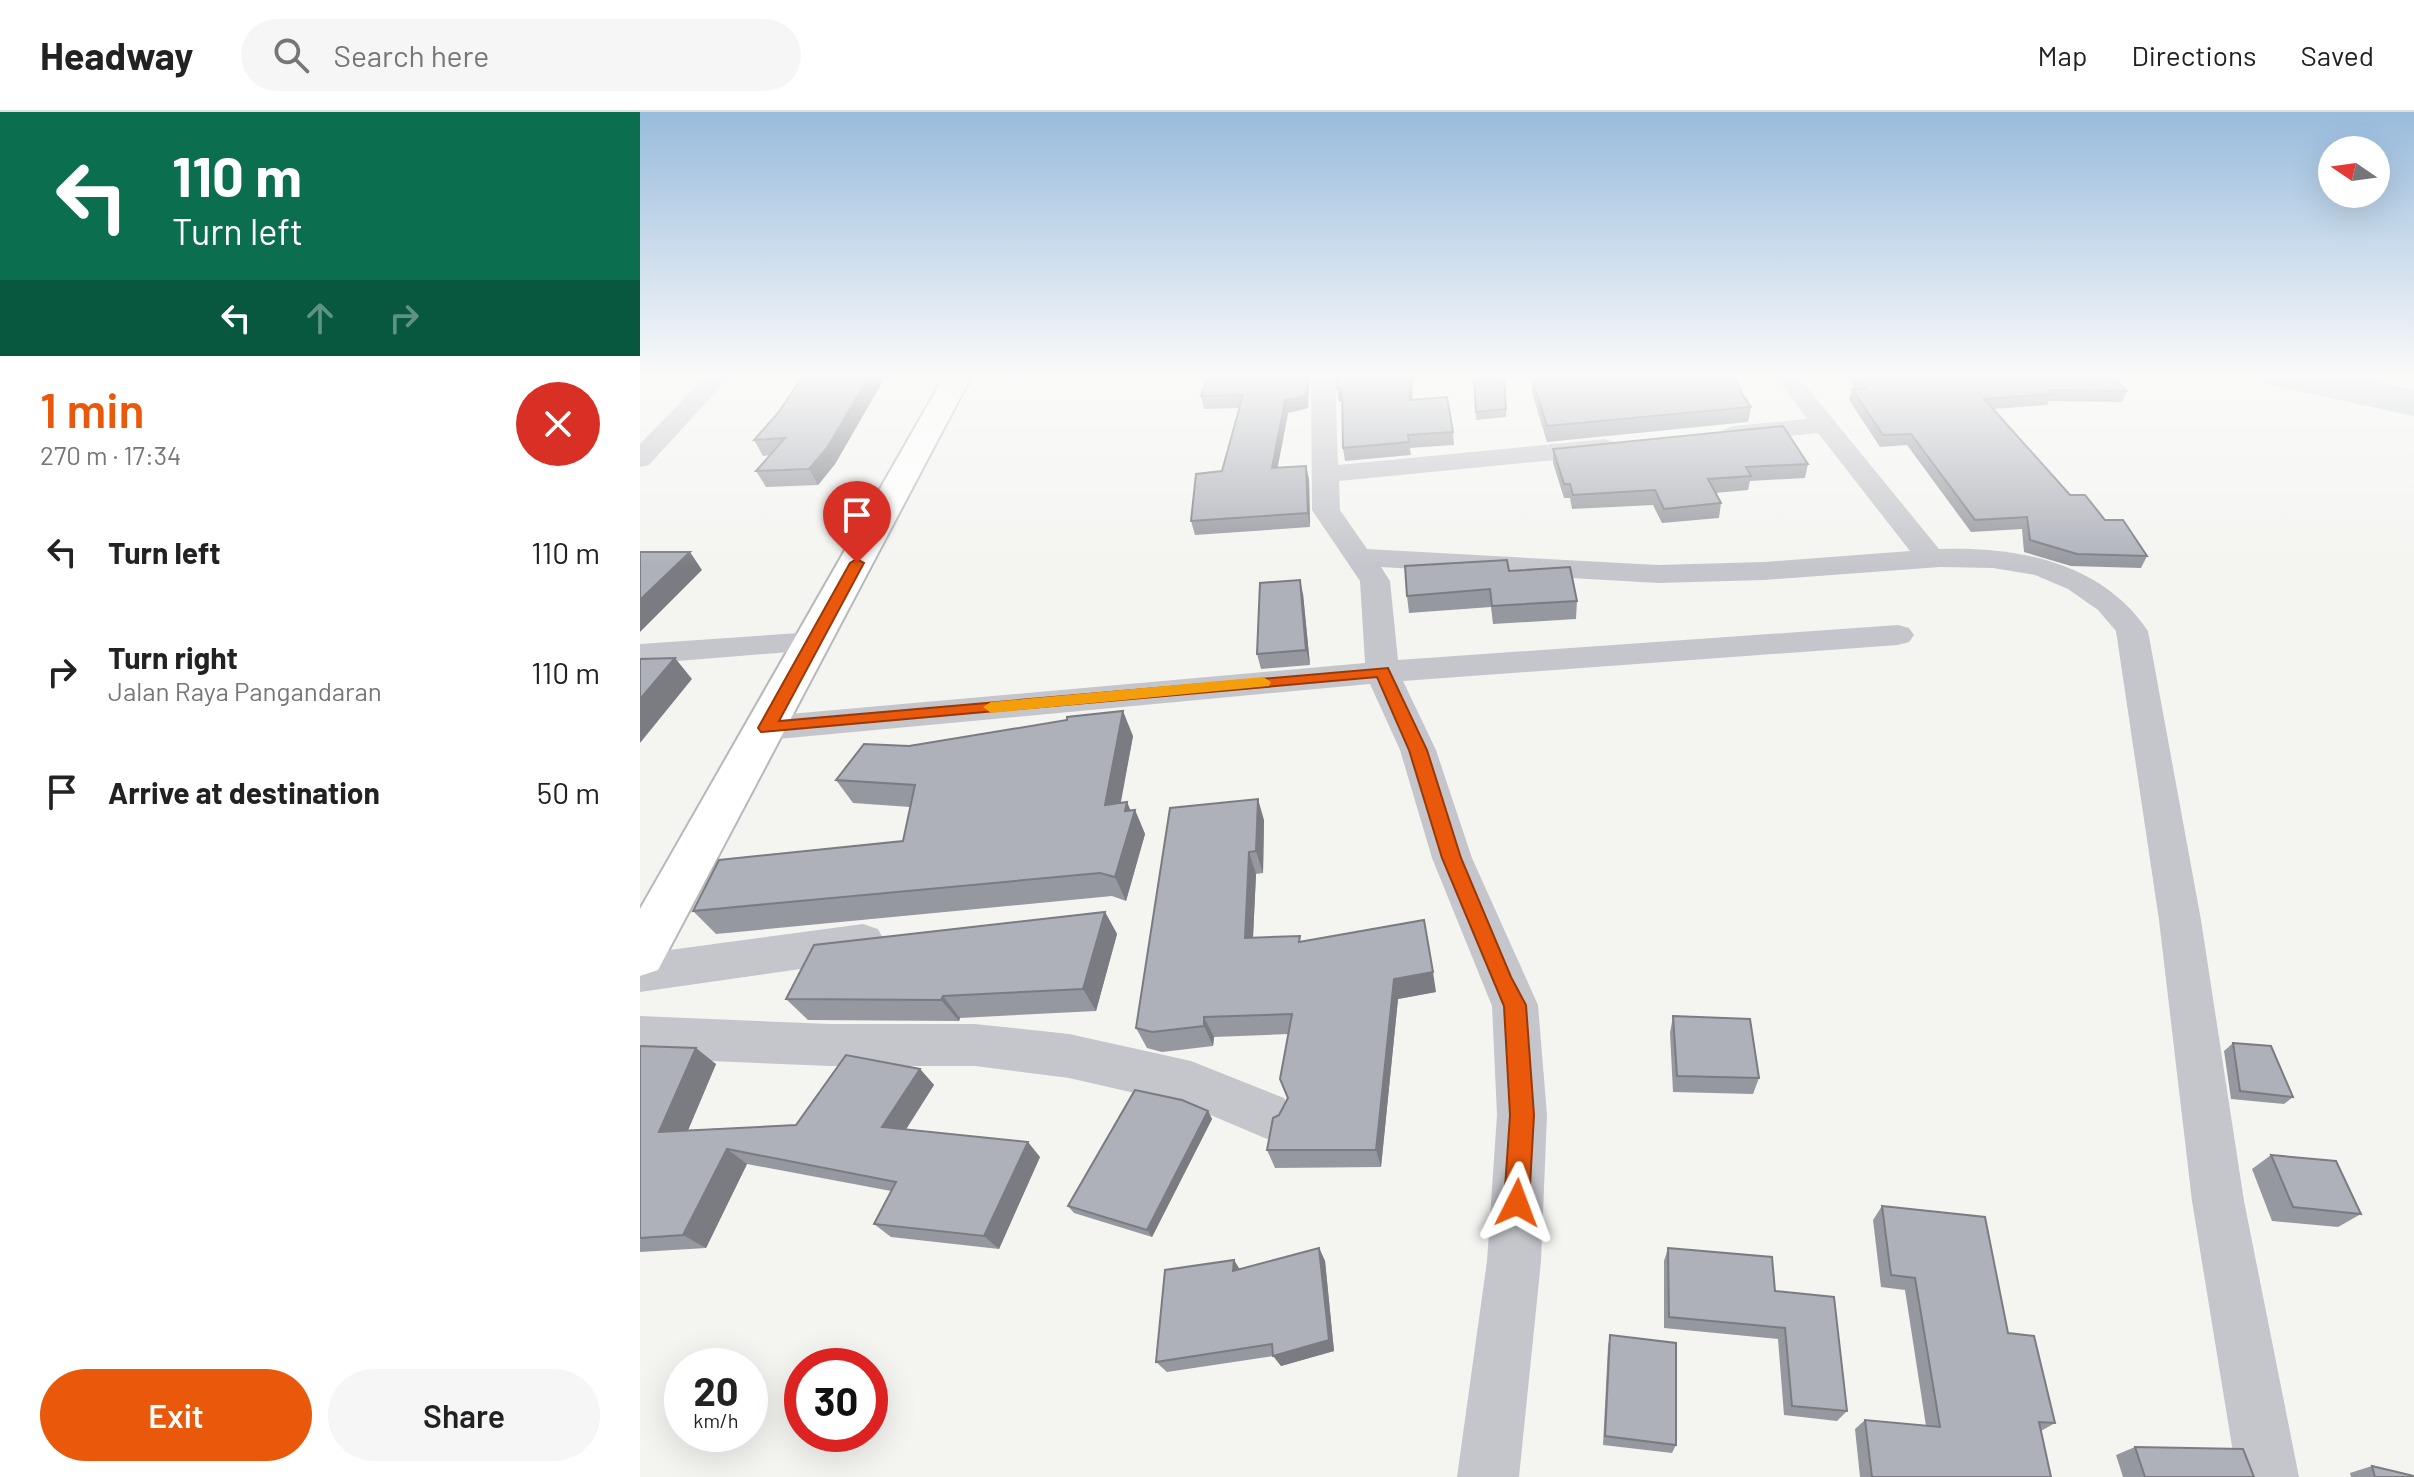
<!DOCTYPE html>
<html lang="en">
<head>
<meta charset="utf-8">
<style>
	body { margin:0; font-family:Barlow,sans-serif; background:#f6f6f6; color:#222; height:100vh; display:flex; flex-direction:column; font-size:30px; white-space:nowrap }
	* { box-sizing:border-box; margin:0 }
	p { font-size:26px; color:#767676 }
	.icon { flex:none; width:44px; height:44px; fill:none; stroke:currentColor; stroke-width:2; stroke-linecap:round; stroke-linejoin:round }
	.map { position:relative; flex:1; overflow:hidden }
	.side { display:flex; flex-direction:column; background:#fff; width:640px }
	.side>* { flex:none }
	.top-card { background:#0b6e4f; color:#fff; overflow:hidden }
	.needle { width:52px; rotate:283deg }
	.fabs { position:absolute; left:1678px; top:24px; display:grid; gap:16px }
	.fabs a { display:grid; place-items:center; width:72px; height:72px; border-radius:50%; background:#fff; box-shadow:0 8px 32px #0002; font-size:40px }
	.speed { position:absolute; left:24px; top:1236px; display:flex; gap:16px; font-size:40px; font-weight:700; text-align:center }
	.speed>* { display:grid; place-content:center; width:104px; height:104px; border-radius:50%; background:#fff; box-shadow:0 8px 32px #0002; line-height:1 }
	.speed small { font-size:20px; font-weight:400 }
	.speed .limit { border:12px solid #d22; background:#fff; color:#111 }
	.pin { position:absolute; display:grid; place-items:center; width:68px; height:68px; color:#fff; margin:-82px -34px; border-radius:50% 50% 50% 0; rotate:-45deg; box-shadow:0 0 8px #0007 }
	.pin .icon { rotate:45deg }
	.me { position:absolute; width:88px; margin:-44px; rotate:3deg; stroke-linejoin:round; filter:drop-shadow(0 0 6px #0008) }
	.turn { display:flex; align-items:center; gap:28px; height:168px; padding:0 40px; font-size:36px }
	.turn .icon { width:104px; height:104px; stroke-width:2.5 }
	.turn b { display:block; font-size:56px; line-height:68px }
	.lanes { display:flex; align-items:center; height:76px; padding:0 40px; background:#0003; justify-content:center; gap:40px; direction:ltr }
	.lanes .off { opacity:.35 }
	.round { display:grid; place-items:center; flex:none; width:84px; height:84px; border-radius:42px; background:#f6f6f6 }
	.headline { display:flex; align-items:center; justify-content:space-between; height:136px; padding:0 40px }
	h1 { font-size:48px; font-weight:600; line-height:60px; color:#ea580c }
	.primary-button { display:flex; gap:16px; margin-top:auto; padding:16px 40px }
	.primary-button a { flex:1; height:92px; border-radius:48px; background:#ea580c; color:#fff; font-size:32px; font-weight:600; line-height:92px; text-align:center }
	.primary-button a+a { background:#f6f6f6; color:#222 }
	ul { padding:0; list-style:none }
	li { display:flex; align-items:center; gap:24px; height:120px; padding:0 40px }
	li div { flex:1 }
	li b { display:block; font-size:30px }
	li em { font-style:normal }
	header { display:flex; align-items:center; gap:48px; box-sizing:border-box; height:112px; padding:0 40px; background:#fff; border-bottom:2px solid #e0e0e0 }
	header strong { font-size:38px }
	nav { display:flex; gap:44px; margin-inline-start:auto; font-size:28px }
	.search { width:560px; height:72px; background:#f6f6f6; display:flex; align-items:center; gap:20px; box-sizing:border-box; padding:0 28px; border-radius:44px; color:#767676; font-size:30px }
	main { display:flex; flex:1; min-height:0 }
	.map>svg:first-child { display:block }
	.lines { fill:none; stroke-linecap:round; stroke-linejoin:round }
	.river { fill:#c0c6cd; fill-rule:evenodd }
	.trunk-casing { stroke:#b7b8bc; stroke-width:4 }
	.minor { fill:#c5c6cb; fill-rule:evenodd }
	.trunk { fill:#fff; fill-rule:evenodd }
	.wall { fill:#96989f }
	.shaded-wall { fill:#7a7c82 }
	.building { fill:#aeb1b9; stroke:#7a7c82; stroke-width:2 }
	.route { fill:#ea580c; stroke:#983908; stroke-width:2 }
	.slow { fill:#f59e0b }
</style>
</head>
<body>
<header>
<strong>Headway</strong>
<div class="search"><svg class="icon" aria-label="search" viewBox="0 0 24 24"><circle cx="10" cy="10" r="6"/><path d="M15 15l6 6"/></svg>Search here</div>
<nav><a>Map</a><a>Directions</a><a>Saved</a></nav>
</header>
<main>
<section class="side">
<div class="top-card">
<div class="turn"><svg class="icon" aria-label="left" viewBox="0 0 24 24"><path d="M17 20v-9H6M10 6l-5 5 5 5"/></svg><div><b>110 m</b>Turn left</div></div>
<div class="lanes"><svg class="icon" aria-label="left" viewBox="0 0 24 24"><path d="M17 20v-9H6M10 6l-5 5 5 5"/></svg><svg class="icon off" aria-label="ahead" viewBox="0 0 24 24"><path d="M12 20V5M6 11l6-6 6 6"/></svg><svg class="icon off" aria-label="right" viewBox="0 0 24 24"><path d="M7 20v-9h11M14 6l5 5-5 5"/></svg></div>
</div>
<div class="headline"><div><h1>1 min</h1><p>270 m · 17:34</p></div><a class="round" style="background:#d93025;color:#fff"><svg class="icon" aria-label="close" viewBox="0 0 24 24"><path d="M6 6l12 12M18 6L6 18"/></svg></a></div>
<ul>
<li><svg class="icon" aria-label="left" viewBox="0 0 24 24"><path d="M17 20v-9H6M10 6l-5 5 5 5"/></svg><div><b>Turn left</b></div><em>110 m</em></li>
<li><svg class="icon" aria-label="right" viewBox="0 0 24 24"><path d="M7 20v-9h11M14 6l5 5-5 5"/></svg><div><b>Turn right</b><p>Jalan Raya Pangandaran</p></div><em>110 m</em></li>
<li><svg class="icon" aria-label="arrive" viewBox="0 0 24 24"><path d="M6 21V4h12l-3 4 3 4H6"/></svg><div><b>Arrive at destination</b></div><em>50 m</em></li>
</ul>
<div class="primary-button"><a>Exit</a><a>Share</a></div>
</section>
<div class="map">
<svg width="1774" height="1365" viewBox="0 0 1774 1365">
	<rect width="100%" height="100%" fill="#f4f5f1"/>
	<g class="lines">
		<polygon class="river" points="1619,263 1704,263 1774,278 1774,304 1625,272"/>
		<defs>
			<polygon id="trunk" points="305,263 332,263 18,858 0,864 0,797"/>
		</defs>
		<use href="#trunk" class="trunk-casing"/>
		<g class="minor">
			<polygon points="67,263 91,263 9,353 0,355 0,332"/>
			<path d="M 671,263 L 695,263 L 698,353 L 965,327 L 974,330 L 978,335 L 974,340 L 965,343 L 699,369 L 700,398 L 727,437 L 1018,453 L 1124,450 L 1270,439 L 1178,321 L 1094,330 L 1085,327 L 1081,322 L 1085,317 L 1094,314 L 1167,307 L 1134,263 L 1157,263 L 1299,437 C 1377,434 1462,450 1508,519 L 1561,808 L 1604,1089 L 1659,1365 L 1597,1365 L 1552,1089 L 1519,808 L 1476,519 L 1458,498 L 1428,477 L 1395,463 L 1353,456 L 1300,455 L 1124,468 L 1018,471 L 741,455 L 750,469 L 758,548 L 1258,513 L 1269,516 L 1274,523 L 1269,530 L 1258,533 L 763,569 L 796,638 L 832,746 L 898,893 L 907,1003 L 901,1149 L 879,1365 L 817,1365 L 847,1149 L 857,1003 L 852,894 L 792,746 L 760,638 L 730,572 L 127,628 L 114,625 L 109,616 L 114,607 L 127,604 L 725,551 L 720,469 L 672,398 Z"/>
			<polygon points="174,520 186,523 190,530 186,537 0,552 0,532"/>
			<polygon points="223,812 238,817 245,830 238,843 223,848 0,880 0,842"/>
			<polygon points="0,904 190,912 335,912 429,922 551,949 644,986 652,1003 644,1020 627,1027 547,993 429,966 335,954 190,954 0,946"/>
		</g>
		<use href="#trunk" class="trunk"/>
	</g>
	<g class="wall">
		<polygon points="164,263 242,263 244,267 195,352 178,373 126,375 116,359 130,343 123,344 114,328 138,301"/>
		<polygon points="568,263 669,263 668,296 648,301 637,356 669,367 670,415 555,423 551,409 582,359 599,296 564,297 561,284"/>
		<polygon points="773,263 772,288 813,320 814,333 770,336 771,343 705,349 703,336 702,289 699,290 697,277"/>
		<polygon points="950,263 1094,263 1102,282 1111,295 1108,310 907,330 892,281 892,266 951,267"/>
		<polygon points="1207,263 1470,263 1487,279 1482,290 1409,289 1407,293 1353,297 1430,383 1465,408 1507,444 1501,456 1431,454 1384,440 1382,417 1331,420 1267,333 1240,335 1209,288 1212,277 1215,277"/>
		<polygon points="834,268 866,297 866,305 836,308"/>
		<polygon points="913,337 1168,352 1165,366 1110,369 1108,378 1075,381 1081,391 1079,406 1022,411 1013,393 932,397 930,386 924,386 913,351"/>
		<polygon points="869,459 937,489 936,507 853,512 851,495 769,501 767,484"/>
		<polygon points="663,482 670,553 621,557 617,542"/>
		<polygon points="493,624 480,691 487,690 490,698 495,698 505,722 486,789 472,784 76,822 53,799 263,729 270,695 213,691 196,668 269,634"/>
		<polygon points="624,708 623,761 616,762 613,825 661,829 796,880 758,887 741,1055 635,1056 627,1038 639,1003 647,986 648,922 574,925 573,934 522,940 507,936 496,916"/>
		<polygon points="465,800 477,822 456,899 320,906 319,909 168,908 146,887"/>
		<polygon points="1033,904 1119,966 1113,982 1033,980 1030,921"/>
		<polygon points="1593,931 1653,985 1644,992 1591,987 1584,939"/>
		<polygon points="0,934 76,952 48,1018 156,1013 280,957 294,973 266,1017 400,1045 359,1137 251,1125 234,1112 251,1079 107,1052 66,1136 0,1140"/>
		<polygon points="568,999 572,1007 512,1125 434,1101 428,1094"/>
		<polygon points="1631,1043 1721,1102 1698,1115 1632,1109 1612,1057"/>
		<polygon points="1242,1094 1368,1221 1415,1311 1401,1319 1411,1365 1220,1365 1215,1317 1225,1308 1286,1314 1265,1178 1241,1175 1233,1108"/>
		<polygon points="679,1136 685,1149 694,1239 641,1254 634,1244 527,1260 516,1250 594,1148 599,1157"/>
		<polygon points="1028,1136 1135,1179 1207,1299 1197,1309 1144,1303 1138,1227 1024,1216 1024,1149"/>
		<polygon points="970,1223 1036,1333 1032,1341 963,1333 968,1234"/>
		<polygon points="1495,1335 1614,1365 1483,1365 1476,1343"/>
		<polygon points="1732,1354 1774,1365 1711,1365 1710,1361"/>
	</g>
	<g class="shaded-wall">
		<polygon points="230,263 242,263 244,267 195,352 178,373 169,357"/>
		<polygon points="667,263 669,263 668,296 648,301 635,370 632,356 645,288"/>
		<polygon points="771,263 773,263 771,301 770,288"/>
		<polygon points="702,276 704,288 699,290 697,277"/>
		<polygon points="666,354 669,367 670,415 668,401"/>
		<polygon points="50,440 62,458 0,520 0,488"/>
		<polygon points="660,468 663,482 670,553 666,538"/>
		<polygon points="35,546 52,567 0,631 0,587"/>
		<polygon points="483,599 493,624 476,717 465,693"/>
		<polygon points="618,687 624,708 623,761 616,739"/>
		<polygon points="487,690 493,704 495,698 505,722 486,789 475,765"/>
		<polygon points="609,740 616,762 612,847 605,826"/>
		<polygon points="465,800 477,822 456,899 443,877"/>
		<polygon points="793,860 796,880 758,887 741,1055 736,1038 754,867"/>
		<polygon points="303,884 320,906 319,909 301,888"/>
		<polygon points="564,905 574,925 573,934 564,914"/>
		<polygon points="56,936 76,952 41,1035 19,1020"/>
		<polygon points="280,957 294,973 258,1030 242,1015"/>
		<polygon points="568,999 572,1007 512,1125 507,1118"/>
		<polygon points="388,1030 400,1045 359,1137 344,1124"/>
		<polygon points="87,1037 107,1052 66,1136 43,1123"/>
		<polygon points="679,1136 685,1149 694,1239 641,1254 633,1244"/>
		<polygon points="594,1148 602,1161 593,1159"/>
	</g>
	<g class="building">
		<polygon points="164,263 230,263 187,336 169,357 116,359 145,326 114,328 138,301"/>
		<polygon points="568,263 667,263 666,284 645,288 632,356 666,354 668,401 551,409 556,362 582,359 603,283 561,284"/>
		<polygon points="697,263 771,263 770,288 807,285 813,320 768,323 769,330 703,336 702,276 697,277"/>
		<polygon points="955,263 1094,263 1102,282 1111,295 907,314 892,266 956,267"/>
		<polygon points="1217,263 1470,263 1487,279 1408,278 1412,282 1344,287 1430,383 1445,383 1465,408 1483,408 1507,444 1437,442 1390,428 1387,405 1335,408 1271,322 1243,323 1212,277 1225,277"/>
		<polygon points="834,268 864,268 866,297 836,300"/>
		<polygon points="1143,314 1168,352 1106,355 1111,364 1068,367 1081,391 1024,397 1015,378 933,383 930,372 924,372 913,337"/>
		<polygon points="0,440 50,440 0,488"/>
		<polygon points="867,448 869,459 930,455 937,489 852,494 850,477 767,484 765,454"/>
		<polygon points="660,468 666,538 617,542 620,471"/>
		<polygon points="35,546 0,587 0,547"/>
		<polygon points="483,599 465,693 487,690 485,699 495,698 475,765 460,761 53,799 79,748 263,729 275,673 196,668 224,632 269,634 427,608 427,605"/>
		<polygon points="618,687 616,739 609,740 605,826 660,824 659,830 784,808 793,860 754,867 736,1038 627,1038 633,1006 639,1003 648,986 640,967 652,902 564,905 564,914 512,920 496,916 530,696"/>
		<polygon points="465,800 443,877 303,884 301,888 146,887 174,833"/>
		<polygon points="1033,904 1110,907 1119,966 1037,964"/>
		<polygon points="1593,931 1631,934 1653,985 1600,979"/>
		<polygon points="0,934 56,936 19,1020 156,1013 206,943 280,957 242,1015 388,1030 344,1124 234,1112 256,1070 87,1037 43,1123 0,1126"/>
		<polygon points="495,978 542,988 568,999 507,1118 428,1094"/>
		<polygon points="1631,1043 1696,1049 1721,1102 1653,1095"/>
		<polygon points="1242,1094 1345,1105 1368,1221 1394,1224 1415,1311 1399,1310 1411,1365 1232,1365 1225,1308 1300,1315 1275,1166 1251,1163"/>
		<polygon points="679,1136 689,1228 633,1244 632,1232 516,1250 525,1158 594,1148 593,1159"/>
		<polygon points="1028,1136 1132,1145 1135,1179 1194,1185 1207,1299 1152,1294 1145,1216 1029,1205"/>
		<polygon points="970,1223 1036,1231 1036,1333 965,1324"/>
		<polygon points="1495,1335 1603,1337 1614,1365 1505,1365"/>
		<polygon points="1732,1354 1774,1364 1774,1365 1735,1365"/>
	</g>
	<linearGradient id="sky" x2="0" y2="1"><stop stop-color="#98bbdd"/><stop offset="0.58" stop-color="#fafaf9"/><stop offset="1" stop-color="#fafaf9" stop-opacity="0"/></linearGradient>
	<rect width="1774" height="455" fill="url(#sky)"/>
	<polygon class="route" points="217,447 224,451 139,609 748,556 787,638 821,746 871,865 886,893 894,1003 889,1091 886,1100 877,1103 868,1100 864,1091 870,1003 864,894 802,746 769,638 737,565 121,620 118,616 210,451"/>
	<polygon class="slow" points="623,565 631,570 629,574 351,601 343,595 351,590"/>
</svg>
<div class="fabs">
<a><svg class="needle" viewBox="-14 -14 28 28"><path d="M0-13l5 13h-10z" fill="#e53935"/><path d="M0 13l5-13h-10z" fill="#767676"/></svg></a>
</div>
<div class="speed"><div>20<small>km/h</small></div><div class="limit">30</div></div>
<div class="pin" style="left:217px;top:451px;background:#d93025"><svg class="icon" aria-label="arrive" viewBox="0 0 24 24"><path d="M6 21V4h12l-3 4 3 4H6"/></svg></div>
<svg class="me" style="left:877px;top:1091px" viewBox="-20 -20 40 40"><path d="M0-17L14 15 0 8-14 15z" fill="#ea580c" stroke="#fff" stroke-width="4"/></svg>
</div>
</main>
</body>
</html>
